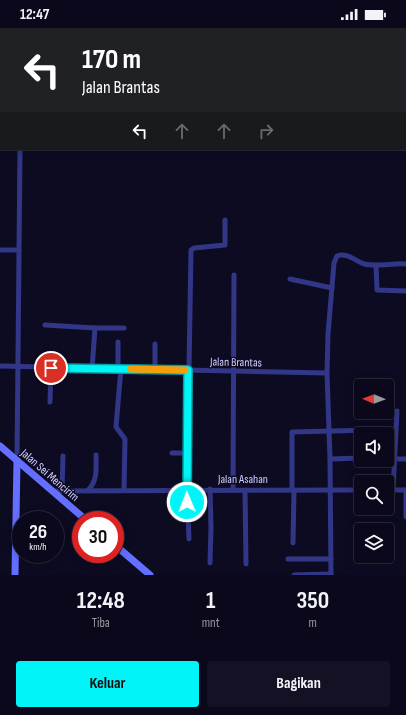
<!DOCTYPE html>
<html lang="id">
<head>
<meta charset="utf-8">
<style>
	body { margin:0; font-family:"Sofia Sans Condensed",sans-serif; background:#131123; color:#f1f3f6; height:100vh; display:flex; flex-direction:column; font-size:15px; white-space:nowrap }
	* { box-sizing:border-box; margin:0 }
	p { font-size:13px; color:#999aa2 }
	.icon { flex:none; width:22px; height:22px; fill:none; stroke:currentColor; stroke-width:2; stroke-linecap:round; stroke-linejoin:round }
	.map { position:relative; height:547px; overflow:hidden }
	.sheet { display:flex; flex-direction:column; background:#0a081a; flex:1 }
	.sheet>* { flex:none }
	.top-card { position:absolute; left:0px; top:0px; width:406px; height:122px; box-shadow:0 2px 10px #0003,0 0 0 1px #2a2939; background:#202124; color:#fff; overflow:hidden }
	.needle { width:26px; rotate:271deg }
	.buttons { position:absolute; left:354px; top:351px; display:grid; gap:8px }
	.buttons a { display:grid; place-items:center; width:40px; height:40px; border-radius:4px; background:#0a081a; box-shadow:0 2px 10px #0003,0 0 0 1px #2a2939; font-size:20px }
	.speed { position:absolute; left:12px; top:483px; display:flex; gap:8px; font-size:20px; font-weight:700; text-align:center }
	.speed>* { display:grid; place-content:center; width:52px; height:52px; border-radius:50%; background:#0a081a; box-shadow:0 2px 10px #0003,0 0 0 1px #2a2939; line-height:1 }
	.speed small { font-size:10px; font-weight:400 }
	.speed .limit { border:6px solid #d22; background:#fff; color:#111 }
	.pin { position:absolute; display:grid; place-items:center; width:34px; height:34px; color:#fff; margin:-17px; border:2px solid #fff; border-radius:50%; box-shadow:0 1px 4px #0007 }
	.me { position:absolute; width:44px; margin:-22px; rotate:359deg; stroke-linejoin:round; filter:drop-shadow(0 0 3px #0008) }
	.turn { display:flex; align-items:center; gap:14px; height:84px; padding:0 16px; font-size:18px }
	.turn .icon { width:52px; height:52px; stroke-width:2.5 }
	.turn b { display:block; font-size:28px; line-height:34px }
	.lanes { display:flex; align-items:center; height:38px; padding:0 16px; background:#0003; justify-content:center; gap:20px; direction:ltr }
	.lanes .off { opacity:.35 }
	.eta { display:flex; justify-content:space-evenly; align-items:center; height:68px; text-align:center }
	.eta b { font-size:24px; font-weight:700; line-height:28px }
	.cta { display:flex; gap:8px; margin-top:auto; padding:8px 16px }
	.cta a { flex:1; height:46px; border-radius:4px; background:#00f5f8; color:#111; font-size:16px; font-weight:700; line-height:46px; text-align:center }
	.cta a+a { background:#131123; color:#f1f3f6 }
	.status { display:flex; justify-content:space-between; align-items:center; height:28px; padding:0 20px; background:#0a081a; direction:ltr }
	.status svg { height:11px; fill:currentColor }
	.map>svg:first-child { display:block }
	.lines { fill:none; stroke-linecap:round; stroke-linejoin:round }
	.street { stroke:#323686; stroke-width:5 }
	.secondary { stroke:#646eff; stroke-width:7 }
	.route-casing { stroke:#009fa1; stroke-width:10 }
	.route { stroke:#00f5f8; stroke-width:7 }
	.slow { stroke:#f59e0b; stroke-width:7 }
	.labels { text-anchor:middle; stroke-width:3; stroke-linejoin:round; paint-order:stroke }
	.street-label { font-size:12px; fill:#cecdff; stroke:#0d0b22 }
</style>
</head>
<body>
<div class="status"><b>12:47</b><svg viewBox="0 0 49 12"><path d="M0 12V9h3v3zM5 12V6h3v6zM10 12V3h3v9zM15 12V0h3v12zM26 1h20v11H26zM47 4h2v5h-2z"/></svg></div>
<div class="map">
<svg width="406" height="547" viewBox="0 0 406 547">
	<rect width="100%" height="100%" fill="#0d0b22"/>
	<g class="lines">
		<g class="street">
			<polyline points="0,55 1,54"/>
			<polyline points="0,222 19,222"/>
			<polyline points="376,237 377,262 406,263"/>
			<polyline points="290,251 332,260"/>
			<polyline points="45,297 95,300 92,341"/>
			<polyline points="95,300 124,300"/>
			<polyline points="118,314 118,340"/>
			<polyline points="0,338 327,345"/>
			<polyline points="121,340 116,399 125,411 124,462"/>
			<polyline points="155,342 155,316"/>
			<polyline points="50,374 51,340"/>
			<polyline points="172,425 187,425"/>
			<polyline points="330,431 361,430"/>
			<polyline points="395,431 406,431"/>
			<polyline points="17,433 20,121"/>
			<polyline points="210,461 211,499 210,535"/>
			<polyline points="62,462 63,428"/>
			<path d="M 88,462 C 98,453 96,439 96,427"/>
			<polyline points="233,462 234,247"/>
			<polyline points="245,462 246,536"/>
			<polyline points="292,462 292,404 372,402"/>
			<polyline points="387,462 406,462"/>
			<polyline points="393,462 397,383"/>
			<polyline points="406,462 406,489"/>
			<polyline points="53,463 361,462"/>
			<polyline points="189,511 187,461 191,222 194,220 225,217 225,192"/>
			<polyline points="293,515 294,462"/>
			<polyline points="288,531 331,531"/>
			<polyline points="294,547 331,546"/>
			<path d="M 331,547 L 330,431 L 327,345 L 328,306 L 334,235 L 337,228 C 347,224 355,233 364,236 C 377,239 393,235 406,236"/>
		</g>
		<g class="secondary">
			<polyline points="0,418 86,492"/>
			<polyline points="115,517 150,547"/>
			<polyline points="15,547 17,433"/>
		</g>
	</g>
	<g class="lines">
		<defs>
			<polyline id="route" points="51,340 188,342 187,474"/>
		</defs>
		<use href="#route" class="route-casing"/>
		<use href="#route" class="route"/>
		<polyline class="slow" points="131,341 185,342"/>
	</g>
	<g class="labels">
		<g class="street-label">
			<text transform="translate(236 334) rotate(1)" y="4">Jalan Brantas</text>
			<text transform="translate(50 447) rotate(41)" y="4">Jalan Sei Mencirim</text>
			<text x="243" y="455">Jalan Asahan</text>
		</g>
	</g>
</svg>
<div class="buttons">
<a><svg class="needle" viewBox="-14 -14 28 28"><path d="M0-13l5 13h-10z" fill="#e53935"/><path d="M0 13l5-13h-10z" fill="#999aa2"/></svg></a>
<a><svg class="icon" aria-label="sound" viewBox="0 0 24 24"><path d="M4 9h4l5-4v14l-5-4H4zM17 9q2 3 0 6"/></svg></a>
<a><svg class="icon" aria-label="search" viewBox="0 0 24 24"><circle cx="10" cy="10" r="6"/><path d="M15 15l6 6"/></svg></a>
<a><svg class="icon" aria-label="layers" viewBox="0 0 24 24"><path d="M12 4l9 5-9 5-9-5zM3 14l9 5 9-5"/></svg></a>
</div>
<div class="speed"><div>26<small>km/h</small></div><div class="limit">30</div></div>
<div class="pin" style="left:51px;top:340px;background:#d93025"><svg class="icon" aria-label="arrive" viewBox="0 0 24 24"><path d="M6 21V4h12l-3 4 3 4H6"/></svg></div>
<svg class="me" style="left:187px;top:474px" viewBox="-20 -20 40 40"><circle r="17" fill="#00f5f8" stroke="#fff" stroke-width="3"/><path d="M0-11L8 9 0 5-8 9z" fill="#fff"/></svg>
<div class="top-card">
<div class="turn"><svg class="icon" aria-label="left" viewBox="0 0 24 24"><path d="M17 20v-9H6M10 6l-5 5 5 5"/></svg><div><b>170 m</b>Jalan Brantas</div></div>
<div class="lanes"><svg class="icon" aria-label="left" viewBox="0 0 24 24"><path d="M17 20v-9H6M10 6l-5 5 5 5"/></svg><svg class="icon off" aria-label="ahead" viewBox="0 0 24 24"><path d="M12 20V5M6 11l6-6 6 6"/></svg><svg class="icon off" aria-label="ahead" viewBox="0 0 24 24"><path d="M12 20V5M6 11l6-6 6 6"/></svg><svg class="icon off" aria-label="right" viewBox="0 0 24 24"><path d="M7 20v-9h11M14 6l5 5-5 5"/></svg></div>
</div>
</div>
<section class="sheet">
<div class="eta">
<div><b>12:48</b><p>Tiba</p></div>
<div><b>1</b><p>mnt</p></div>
<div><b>350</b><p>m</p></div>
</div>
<div class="cta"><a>Keluar</a><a>Bagikan</a></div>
</section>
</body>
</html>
